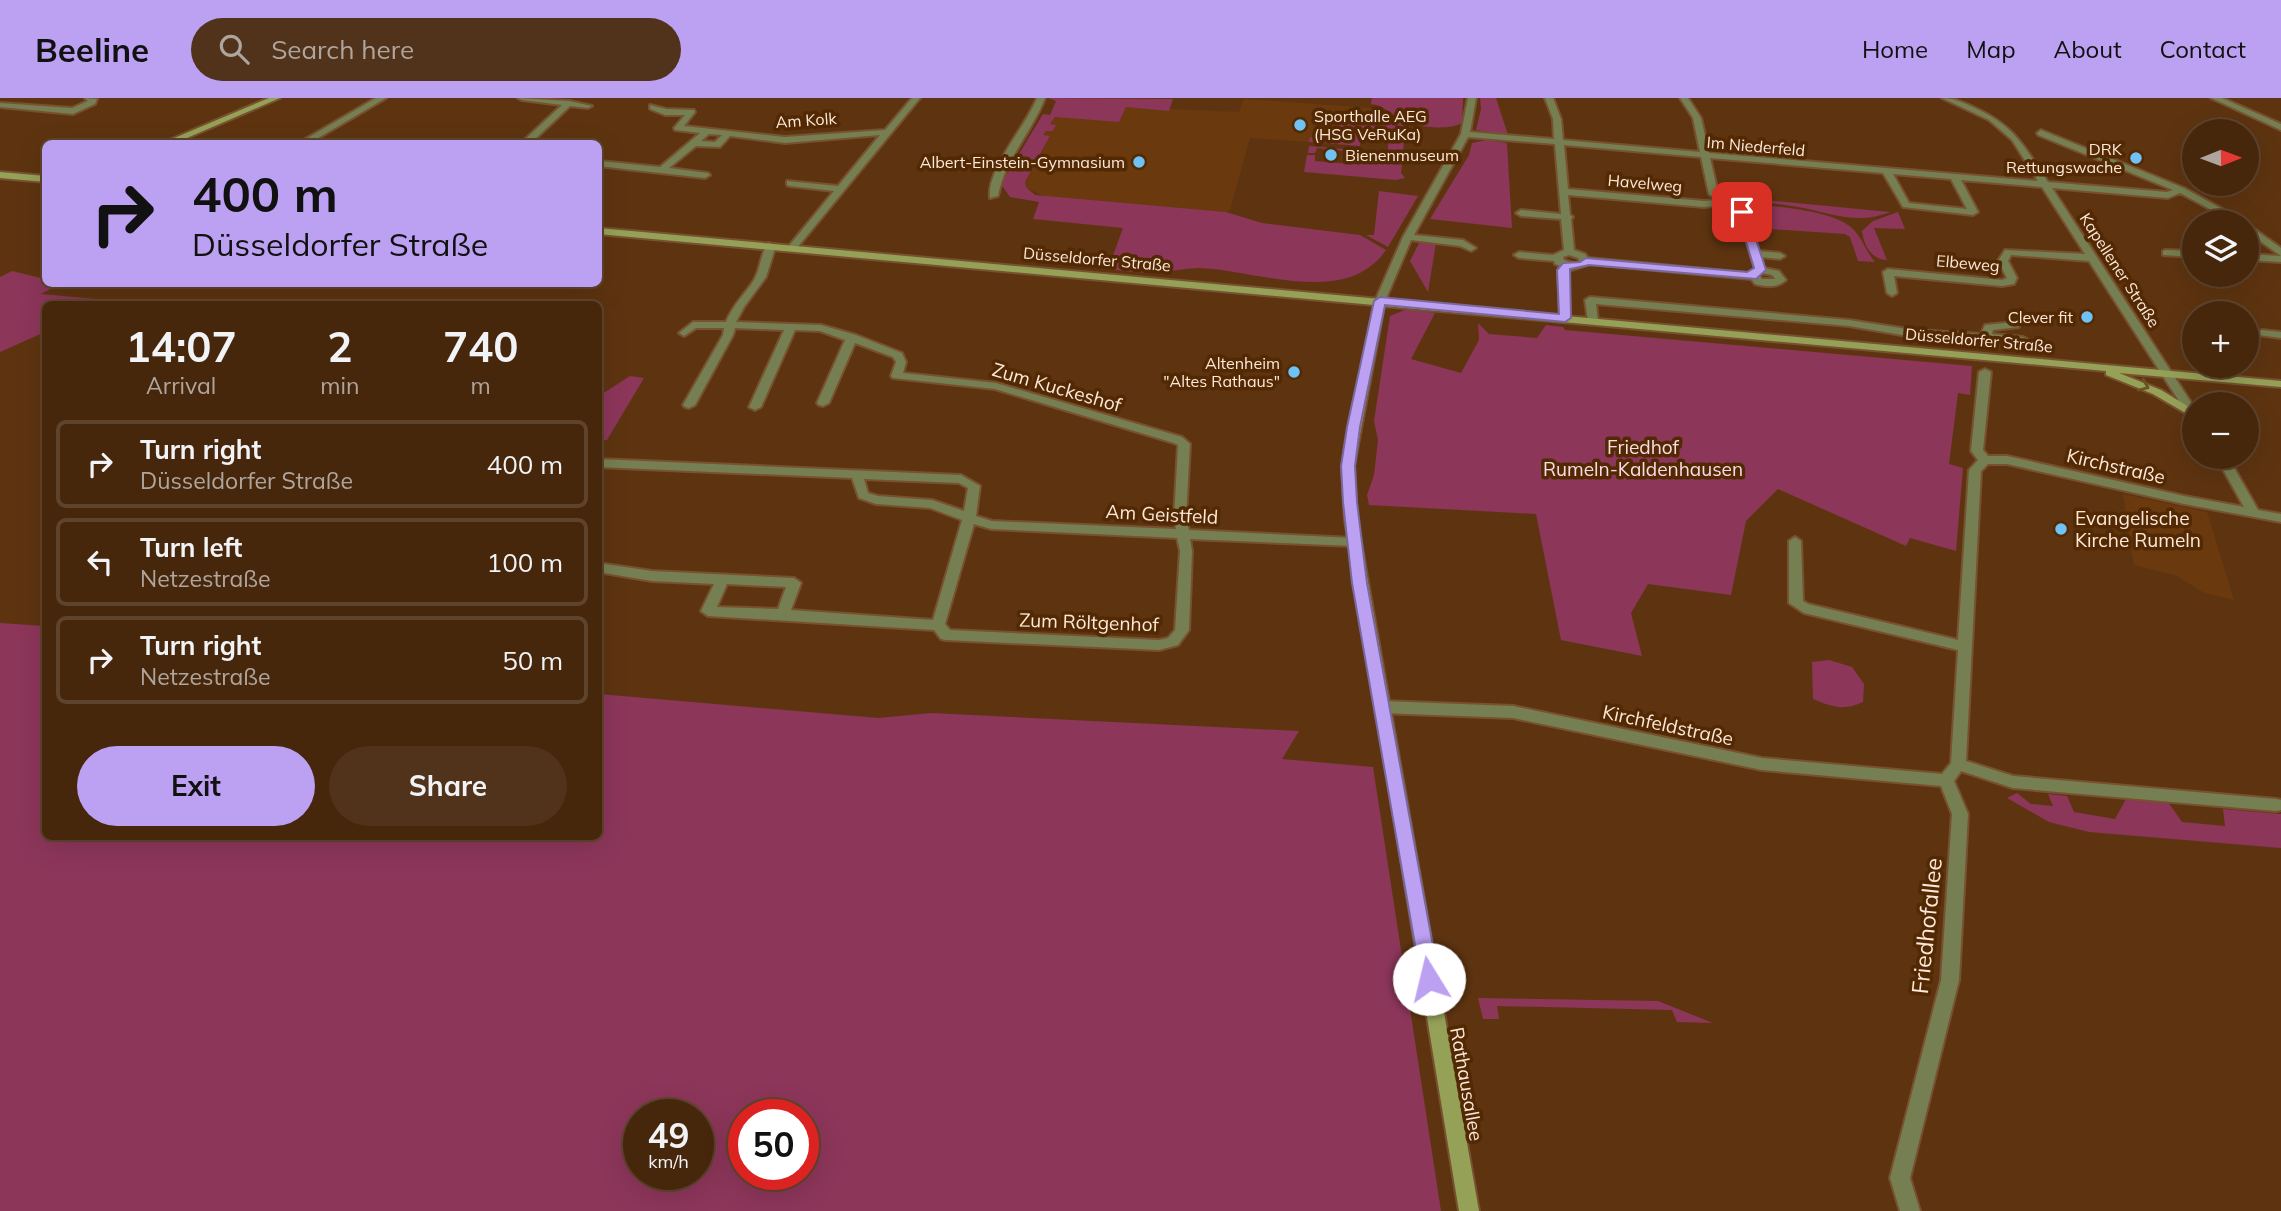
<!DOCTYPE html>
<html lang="en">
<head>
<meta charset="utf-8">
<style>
	body { margin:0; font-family:Mulish,sans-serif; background:#50331a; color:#f1f3f6; height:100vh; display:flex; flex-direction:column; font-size:26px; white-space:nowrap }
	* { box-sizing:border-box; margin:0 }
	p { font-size:23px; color:#b0a59d }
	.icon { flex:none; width:38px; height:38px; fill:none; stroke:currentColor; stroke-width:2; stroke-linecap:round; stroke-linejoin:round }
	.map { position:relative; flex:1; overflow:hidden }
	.sheet { position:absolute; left:42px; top:203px; width:560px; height:539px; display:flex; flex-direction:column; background:#46270c; border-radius:10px; box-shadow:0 7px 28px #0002,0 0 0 2px #5e442d }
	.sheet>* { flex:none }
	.guide { position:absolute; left:42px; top:42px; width:560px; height:147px; border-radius:10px; box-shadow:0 7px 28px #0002,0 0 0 2px #5e442d; background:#bca0f2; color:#111; overflow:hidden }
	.needle { width:46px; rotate:89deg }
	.fabs { position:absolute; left:2182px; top:21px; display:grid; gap:14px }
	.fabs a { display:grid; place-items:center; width:77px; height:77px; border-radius:50%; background:#46270c; box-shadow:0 7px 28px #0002,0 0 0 2px #5e442d; font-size:35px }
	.speed { position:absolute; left:623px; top:1001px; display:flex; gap:14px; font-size:35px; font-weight:700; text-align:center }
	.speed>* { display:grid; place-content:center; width:91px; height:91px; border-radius:50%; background:#46270c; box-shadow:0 7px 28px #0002,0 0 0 2px #5e442d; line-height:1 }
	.speed small { font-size:18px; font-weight:400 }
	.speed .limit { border:10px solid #d22; background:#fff; color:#111 }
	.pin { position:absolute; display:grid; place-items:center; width:60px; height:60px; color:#fff; margin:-30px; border-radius:14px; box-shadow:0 4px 10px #0006 }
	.me { position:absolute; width:77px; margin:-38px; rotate:351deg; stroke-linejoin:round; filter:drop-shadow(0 0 5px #0008) }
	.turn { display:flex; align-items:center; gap:24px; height:147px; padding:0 35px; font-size:32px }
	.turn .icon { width:91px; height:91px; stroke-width:2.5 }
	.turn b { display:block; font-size:49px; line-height:60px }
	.eta { display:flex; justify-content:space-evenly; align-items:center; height:119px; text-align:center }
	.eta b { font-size:42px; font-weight:700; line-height:49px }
	.cta { display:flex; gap:14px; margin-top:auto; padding:14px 35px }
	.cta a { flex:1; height:80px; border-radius:42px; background:#bca0f2; color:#111; font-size:28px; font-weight:700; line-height:80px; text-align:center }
	.cta a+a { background:#50331a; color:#f1f3f6 }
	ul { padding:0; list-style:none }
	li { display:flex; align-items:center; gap:21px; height:88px; margin:0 14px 10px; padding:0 21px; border:4px solid #5e442d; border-radius:10px }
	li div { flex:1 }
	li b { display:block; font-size:26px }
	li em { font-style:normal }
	header { display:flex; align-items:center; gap:42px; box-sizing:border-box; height:98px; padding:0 35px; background:#bca0f2; color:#111 }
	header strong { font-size:33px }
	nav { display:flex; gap:38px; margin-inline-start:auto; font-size:24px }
	.search { width:490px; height:63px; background:#50331a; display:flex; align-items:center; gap:18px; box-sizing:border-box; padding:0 24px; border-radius:38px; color:#b0a59d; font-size:26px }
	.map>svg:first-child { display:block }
	.built { fill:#6a390e }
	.green { fill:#8c365a; fill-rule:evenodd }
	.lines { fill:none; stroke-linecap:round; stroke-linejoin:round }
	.street-casing { stroke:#775130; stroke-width:4 }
	.secondary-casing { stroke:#775130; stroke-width:4 }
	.street { fill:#767f51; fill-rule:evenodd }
	.secondary { fill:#95a157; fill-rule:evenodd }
	.oneway { stroke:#695320 }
	.route { fill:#bca0f2; stroke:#7a689d; stroke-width:2 }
	.poi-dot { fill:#6fc2f4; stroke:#522903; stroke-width:2.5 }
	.labels { text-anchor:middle; stroke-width:7; stroke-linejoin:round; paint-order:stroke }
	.far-poi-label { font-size:16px; fill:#fde8d9; stroke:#522903; text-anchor:end }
	.far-street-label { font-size:16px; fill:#fde8d9; stroke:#522903 }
	.street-label { font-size:19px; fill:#fde8d9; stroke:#522903 }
	.park-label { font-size:19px; fill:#f9dbe5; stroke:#522903 }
	.poi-label { font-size:19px; fill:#fde8d9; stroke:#522903; text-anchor:start }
	.near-street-label { font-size:23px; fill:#fde8d9; stroke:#522903 }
</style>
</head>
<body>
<header>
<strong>Beeline</strong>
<div class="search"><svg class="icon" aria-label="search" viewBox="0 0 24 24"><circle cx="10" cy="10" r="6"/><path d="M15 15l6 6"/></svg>Search here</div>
<nav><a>Home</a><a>Map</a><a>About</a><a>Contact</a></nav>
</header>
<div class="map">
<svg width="2281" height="1113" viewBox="0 0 2281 1113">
	<rect width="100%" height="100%" fill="#5e3410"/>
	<g class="built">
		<polygon points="1244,1 1371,10 1369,22 1335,41 1311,39 1309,44 1250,40 1230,112 1226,114 1045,99 1026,89 1025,84 1050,39 1043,38 1046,33 1053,33 1055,27 1049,27 1055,19 1126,9 1239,14"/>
		<polygon points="2123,396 2207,414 2234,502 2204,495 2177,478 2134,467"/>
	</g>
	<g class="green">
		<path d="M 1048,0 L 1173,1 L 1169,13 L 1126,9 L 1119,24 L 1055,19 L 1050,26 L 1056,27 L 1053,33 L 1046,33 L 1043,37 L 1050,38 L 1025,84 L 1026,89 L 1035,97 L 1226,114 L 1262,125 L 1360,137 L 1386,152 C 1346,210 1257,172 1199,170 C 1187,170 1174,173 1162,174 C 1144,176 1126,173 1108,171 L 1123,130 L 1033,121 L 1039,104 L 1010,99 L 1001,86 L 1043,16 L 1050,17 L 1056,3 Z"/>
		<path d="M 1372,0 L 1463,0 L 1462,25 C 1448,33 1415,29 1401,22 C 1391,16 1383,7 1371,6 Z"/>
		<polygon points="1480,0 1496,0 1508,37 1476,32 1481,11"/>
		<polygon points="1371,10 1410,29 1405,33 1401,75 1405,80 1396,82 1304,74 1307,57 1315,57 1315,63 1350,66 1353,54 1317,50 1315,55 1308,55 1309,48 1355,52 1355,59 1374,60 1375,55 1387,56 1390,32 1362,30 1360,48 1309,44 1310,39 1335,41 1338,20 1369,22"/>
		<polygon points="1486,42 1507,45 1512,130 1430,121 1469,57 1472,45"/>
		<polygon points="1379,93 1418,98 1388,149 1366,137 1374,137"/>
		<path d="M 1753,101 L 1890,114 C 1858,127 1834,116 1803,110 C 1785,106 1767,105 1748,103 Z"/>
		<path d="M 1747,106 C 1772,108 1837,112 1854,132 C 1863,142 1867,155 1875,164 L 1858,163 L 1850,139 L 1845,136 L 1754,130 Z"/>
		<path d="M 1898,114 L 1905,131 L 1874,130 L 1887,162 C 1871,161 1864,148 1862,133 L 1873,123 Z"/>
		<polygon points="1420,143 1436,145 1428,194 1410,163"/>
		<polygon points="12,173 45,181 46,186 60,186 41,196 118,203 110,206 46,206 45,234 0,254 0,179"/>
		<polygon points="1407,211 1435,215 1411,261 1461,275 1479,242 1478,225 1489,236 1537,240 1546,227 1563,229 1565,232 1972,268 1970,297 1958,295 1949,366 1963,370 1956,453 1910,440 1906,448 1778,391 1746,423 1731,497 1648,486 1631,515 1642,558 1561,542 1536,416 1369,407 1367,397 1374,377 1378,342 1374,323 1390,218"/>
		<polygon points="630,278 644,280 607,342 602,342 599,348 599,298"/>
		<path d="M 0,525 L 45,528 L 46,738 L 598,738 L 599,596 L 878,620 L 931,615 L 1299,633 L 1282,661 L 1373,669 L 1441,1113 L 0,1113 ZM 639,1017 L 698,1017 L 698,1076 L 639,1076 ZM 744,1017 L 803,1017 L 803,1076 L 744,1076 Z"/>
		<path d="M 1829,562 L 1852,569 L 1864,586 L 1863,604 C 1844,613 1832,609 1813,601 L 1812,564 Z"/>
		<polygon points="2017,695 2031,706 2053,708 2048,696 2067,698 2074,714 2115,721 2126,701 2168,704 2182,724 2225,728 2223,711 2281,716 2281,750 2089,734 2049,724 2007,700"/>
		<polygon points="1478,900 1658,903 1713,925 1677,924 1672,912 1497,908 1499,921 1483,921"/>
	</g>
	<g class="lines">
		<defs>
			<g id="street">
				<polygon points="85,0 97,1 95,6 73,16 0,9 0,5 72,10 88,3"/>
				<polygon points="376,0 386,0 308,46 297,46"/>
				<polygon points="518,0 569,3 592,8 588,10 570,8 530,46 520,46 562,7 522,2"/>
				<path d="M 912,0 L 920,0 L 796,151 L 793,152 L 788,149 L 834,93 L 790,88 L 787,87 L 787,83 L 838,88 L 880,37 L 785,45 L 730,38 L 720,49 L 696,48 L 669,70 L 708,75 L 710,77 L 705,80 L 598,68 L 600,63 L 660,69 L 700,35 L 675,32 L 674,30 L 685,17 L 665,17 L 650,11 L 650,7 L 666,11 L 694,12 L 695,14 L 684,28 L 785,39 L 885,32 ZM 709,36 L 722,37 L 715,44 L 701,43 Z"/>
				<path d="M 1037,0 L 1045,0 C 1032,34 1005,61 998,98 L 990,100 C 986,72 1026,28 1037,0 Z"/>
				<path d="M 1468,0 L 1476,0 L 1470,34 L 1554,41 L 1553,21 L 1545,0 L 1553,0 L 1561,21 L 1563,42 L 1700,54 L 1693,20 L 1680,0 L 1688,0 L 1701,20 L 1709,55 L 2038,83 L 2012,42 L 1989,22 L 1942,0 C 1954,0 1962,4 1973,9 C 2014,27 2024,48 2048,84 L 2167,94 L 2173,92 L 2038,37 L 2037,35 L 2041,32 L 2184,90 L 2246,124 L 2234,124 L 2180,95 L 2168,100 L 2052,90 L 2194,309 L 2194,320 L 2188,317 L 2089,163 L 2011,157 L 2008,163 L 2017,180 L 2014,186 L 2002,188 L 1894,178 L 1897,195 L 1892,198 L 1887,195 L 1883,174 L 1888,171 L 2002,182 L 2007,180 L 1998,163 L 2005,152 L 2085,156 L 2042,89 L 1961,82 L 1978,114 L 1973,117 L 1903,109 L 1883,75 L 1710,60 L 1718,95 L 1745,112 L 1759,153 L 1780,155 L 1785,158 L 1780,161 L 1761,159 L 1764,170 L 1779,173 L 1786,182 C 1777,190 1767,189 1755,186 L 1751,181 L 1590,166 L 1568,173 L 1570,220 L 1565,223 L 1560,220 L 1558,172 L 1561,168 L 1555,166 L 1554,163 L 1519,160 L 1514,157 L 1519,154 L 1553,157 L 1564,152 L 1561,121 L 1521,118 L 1516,115 L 1521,112 L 1561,116 L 1555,46 L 1468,39 L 1414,137 L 1463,142 L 1476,150 L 1471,153 L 1460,148 L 1411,142 L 1385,203 L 1384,205 L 1376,205 L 1375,203 L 1403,139 L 1461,36 ZM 1564,47 L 1701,59 L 1709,96 L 1717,102 L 1704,103 L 1568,91 ZM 1893,76 L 1951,81 L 1967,111 L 1909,105 ZM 1568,97 L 1704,109 L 1724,107 L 1738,115 L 1755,171 L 1747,175 L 1588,160 L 1585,156 L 1574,152 L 1571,121 L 1573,119 L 1570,117 ZM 1569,157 L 1578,160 L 1580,164 L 1575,166 L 1564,162 L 1563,159 ZM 1761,175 L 1772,177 L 1775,181 L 1762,181 L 1758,176 Z"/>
				<polygon points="2211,0 2222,0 2281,26 2281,32"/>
				<polygon points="2247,126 2281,150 2281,158 2247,134"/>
				<path d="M 768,145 L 776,147 L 766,179 L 744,209 L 736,224 L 821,227 L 856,237 L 902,255 L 906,264 L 903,275 L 996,285 L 1182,339 L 1190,346 L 1186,420 L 1189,432 L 1354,440 L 1360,444 L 1354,448 L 1190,441 L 1192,453 L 1189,532 L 1178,547 L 1159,552 L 946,542 L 941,541 L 934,532 L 708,518 L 701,513 L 714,486 L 652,483 L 598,474 L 598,465 L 652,473 L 794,480 L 801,485 L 791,512 L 933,522 L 962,422 L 930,410 L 876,406 L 859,400 L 852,380 L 598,369 L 598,361 L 961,377 L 980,388 L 976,418 L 992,423 L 1176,431 L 1174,420 L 1178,347 L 1174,345 L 995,291 L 893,280 L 891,278 L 896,264 L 893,259 L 855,245 L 829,305 L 823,308 L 819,307 L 817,305 L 845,242 L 820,233 L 795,232 L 761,309 L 755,312 L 749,309 L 784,232 L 735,230 L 733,237 L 695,307 L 689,310 L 685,309 L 683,307 L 723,237 L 724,230 L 696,230 L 684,238 L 679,235 L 693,224 L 726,224 C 732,208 745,196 754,182 C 761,170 760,157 768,145 ZM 864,381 L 959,385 L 968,390 L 964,413 L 932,402 L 878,398 L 868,395 ZM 974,426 L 991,431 L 1177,440 L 1180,453 L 1175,532 L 1168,540 L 1159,542 L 950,532 L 945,526 ZM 727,486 L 786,489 L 778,511 L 717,509 Z"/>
				<polygon points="2166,152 2194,153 2194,159 2163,157 2163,153"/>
				<polygon points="2247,156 2281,158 2281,164 2247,162"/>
				<polygon points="1590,199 1849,222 1914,232 1981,236 1985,227 2015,224 2020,227 2019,229 1993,232 1992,236 2023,239 2028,242 2023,245 1914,239 1849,228 1596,206 1598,223 1593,226 1588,223 1585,202"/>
				<polygon points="2262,232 2281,234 2281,240 2258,237 2257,235"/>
				<polygon points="1985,271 1991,274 1983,352 1988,358 2007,358 2184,398 2244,409 2216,359 2228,359 2258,412 2281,416 2281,424 2184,406 2007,366 1988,366 1981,373 1966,663 2013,678 2276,701 2281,702 2281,712 2276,713 2013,690 1961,673 1954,683 1968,716 1959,882 1910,1080 1920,1113 1900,1113 1890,1080 1941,882 1952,716 1941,688 1762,672 1513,620 1382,615 1377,613 1375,609 1377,605 1382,603 1513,608 1762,660 1942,676 1951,665 1958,552 1804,515 1789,505 1789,443 1795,439 1801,443 1803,503 1808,506 1958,542 1969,372 1978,362 1971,353 1979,274"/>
			</g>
			<g id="secondary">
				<polygon points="269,0 280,0 173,46 160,46"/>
				<polygon points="0,74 46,78 46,84 0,80"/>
				<polygon points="598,130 2281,283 2281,289 2119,275 2161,292 2194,312 2194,320 2153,296 2106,277 2106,273 1384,208 1354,368 1357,422 1479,1113 1459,1113 1345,422 1342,368 1374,207 598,136"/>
			</g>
		</defs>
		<use href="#street" class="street-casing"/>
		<use href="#secondary" class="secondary-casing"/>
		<use href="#street" class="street"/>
		<use href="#secondary" class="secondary"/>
	</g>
	<defs><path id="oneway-chevron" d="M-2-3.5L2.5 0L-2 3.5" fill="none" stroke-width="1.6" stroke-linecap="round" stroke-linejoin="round" transform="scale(1.75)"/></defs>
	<use class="oneway" href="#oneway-chevron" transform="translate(2144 288) rotate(23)"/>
	<polygon class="route" points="1742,111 1747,114 1766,172 1756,181 1589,167 1570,171 1571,220 1565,224 1385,207 1360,329 1355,368 1357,404 1367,485 1439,881 1436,887 1429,890 1422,887 1352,485 1343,404 1341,368 1347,329 1374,203 1380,199 1559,216 1557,172 1563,165 1580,164 1586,160 1747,174 1754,170 1737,114"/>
	<g class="poi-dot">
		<circle cx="1300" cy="27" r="7"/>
		<circle cx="1331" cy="57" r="7"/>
		<circle cx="2136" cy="60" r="7"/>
		<circle cx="1139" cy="64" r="7"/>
		<circle cx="2087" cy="219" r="7"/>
		<circle cx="1294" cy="274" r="7"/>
		<circle cx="2061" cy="431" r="7"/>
	</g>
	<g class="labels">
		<g class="far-poi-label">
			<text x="1314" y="24" text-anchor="start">Sporthalle AEG<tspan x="1314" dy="18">(HSG VeRuKa)</tspan></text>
			<text x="2122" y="57">DRK<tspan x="2122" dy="18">Rettungswache</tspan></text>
			<text x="1345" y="63" text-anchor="start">Bienenmuseum</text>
			<text x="1125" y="70">Albert-Einstein-Gymnasium</text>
			<text x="2073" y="225">Clever fit</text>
			<text x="1280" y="271">Altenheim<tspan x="1280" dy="18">"Altes Rathaus"</tspan></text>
		</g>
		<g class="far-street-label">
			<text transform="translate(806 22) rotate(-4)" y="6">Am Kolk</text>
			<text transform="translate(1756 48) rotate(5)" y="6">Im Niederfeld</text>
			<text transform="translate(1645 85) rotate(5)" y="6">Havelweg</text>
			<text transform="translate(1097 161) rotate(5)" y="6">Düsseldorfer Straße</text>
			<text transform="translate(1968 165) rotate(5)" y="6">Elbeweg</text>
			<text transform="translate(2120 172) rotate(57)" y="6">Kapellener Straße</text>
			<text transform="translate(1979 242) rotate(5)" y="6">Düsseldorfer Straße</text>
		</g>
		<g class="street-label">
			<text transform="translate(1057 289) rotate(16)" y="7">Zum Kuckeshof</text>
			<text transform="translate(2116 368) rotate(13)" y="7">Kirchstraße</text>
			<text transform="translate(1162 416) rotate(3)" y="7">Am Geistfeld</text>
			<text transform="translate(1089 524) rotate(2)" y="7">Zum Röltgenhof</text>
			<text transform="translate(1668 627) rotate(12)" y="7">Kirchfeldstraße</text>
			<text transform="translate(1467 986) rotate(80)" y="7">Rathausallee</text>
		</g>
		<g class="park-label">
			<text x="1643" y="356">Friedhof<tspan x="1643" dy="22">Rumeln-Kaldenhausen</tspan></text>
		</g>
		<g class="poi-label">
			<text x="2075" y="427">Evangelische<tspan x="2075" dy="22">Kirche Rumeln</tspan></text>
		</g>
		<g class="near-street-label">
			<text transform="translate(1927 828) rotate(-84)" y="8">Friedhofallee</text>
		</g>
	</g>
</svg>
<div class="fabs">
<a><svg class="needle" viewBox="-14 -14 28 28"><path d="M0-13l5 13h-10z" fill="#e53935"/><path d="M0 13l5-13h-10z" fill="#b0a59d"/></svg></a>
<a><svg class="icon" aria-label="layers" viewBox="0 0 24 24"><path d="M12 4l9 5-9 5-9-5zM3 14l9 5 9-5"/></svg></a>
<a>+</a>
<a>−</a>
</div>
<div class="speed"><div>49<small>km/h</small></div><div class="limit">50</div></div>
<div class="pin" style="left:1742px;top:114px;background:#d93025"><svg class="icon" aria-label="arrive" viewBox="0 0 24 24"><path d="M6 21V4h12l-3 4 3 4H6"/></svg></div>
<svg class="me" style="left:1429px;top:881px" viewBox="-20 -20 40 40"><circle r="19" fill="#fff"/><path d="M0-13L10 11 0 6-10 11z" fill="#bca0f2"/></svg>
<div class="guide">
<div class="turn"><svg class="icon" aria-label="right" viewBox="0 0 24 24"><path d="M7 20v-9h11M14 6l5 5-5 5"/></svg><div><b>400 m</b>Düsseldorfer Straße</div></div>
</div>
<section class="sheet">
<div class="eta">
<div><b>14:07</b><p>Arrival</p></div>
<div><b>2</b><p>min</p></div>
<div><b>740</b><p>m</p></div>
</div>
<ul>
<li><svg class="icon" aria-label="right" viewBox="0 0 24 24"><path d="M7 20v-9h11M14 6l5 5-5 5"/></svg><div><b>Turn right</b><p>Düsseldorfer Straße</p></div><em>400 m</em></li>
<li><svg class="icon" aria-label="left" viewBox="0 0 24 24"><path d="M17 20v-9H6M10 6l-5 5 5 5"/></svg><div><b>Turn left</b><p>Netzestraße</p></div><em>100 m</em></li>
<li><svg class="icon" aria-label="right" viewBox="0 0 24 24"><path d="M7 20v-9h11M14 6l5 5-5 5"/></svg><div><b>Turn right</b><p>Netzestraße</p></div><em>50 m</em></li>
</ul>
<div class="cta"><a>Exit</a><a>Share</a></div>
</section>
</div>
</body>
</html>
